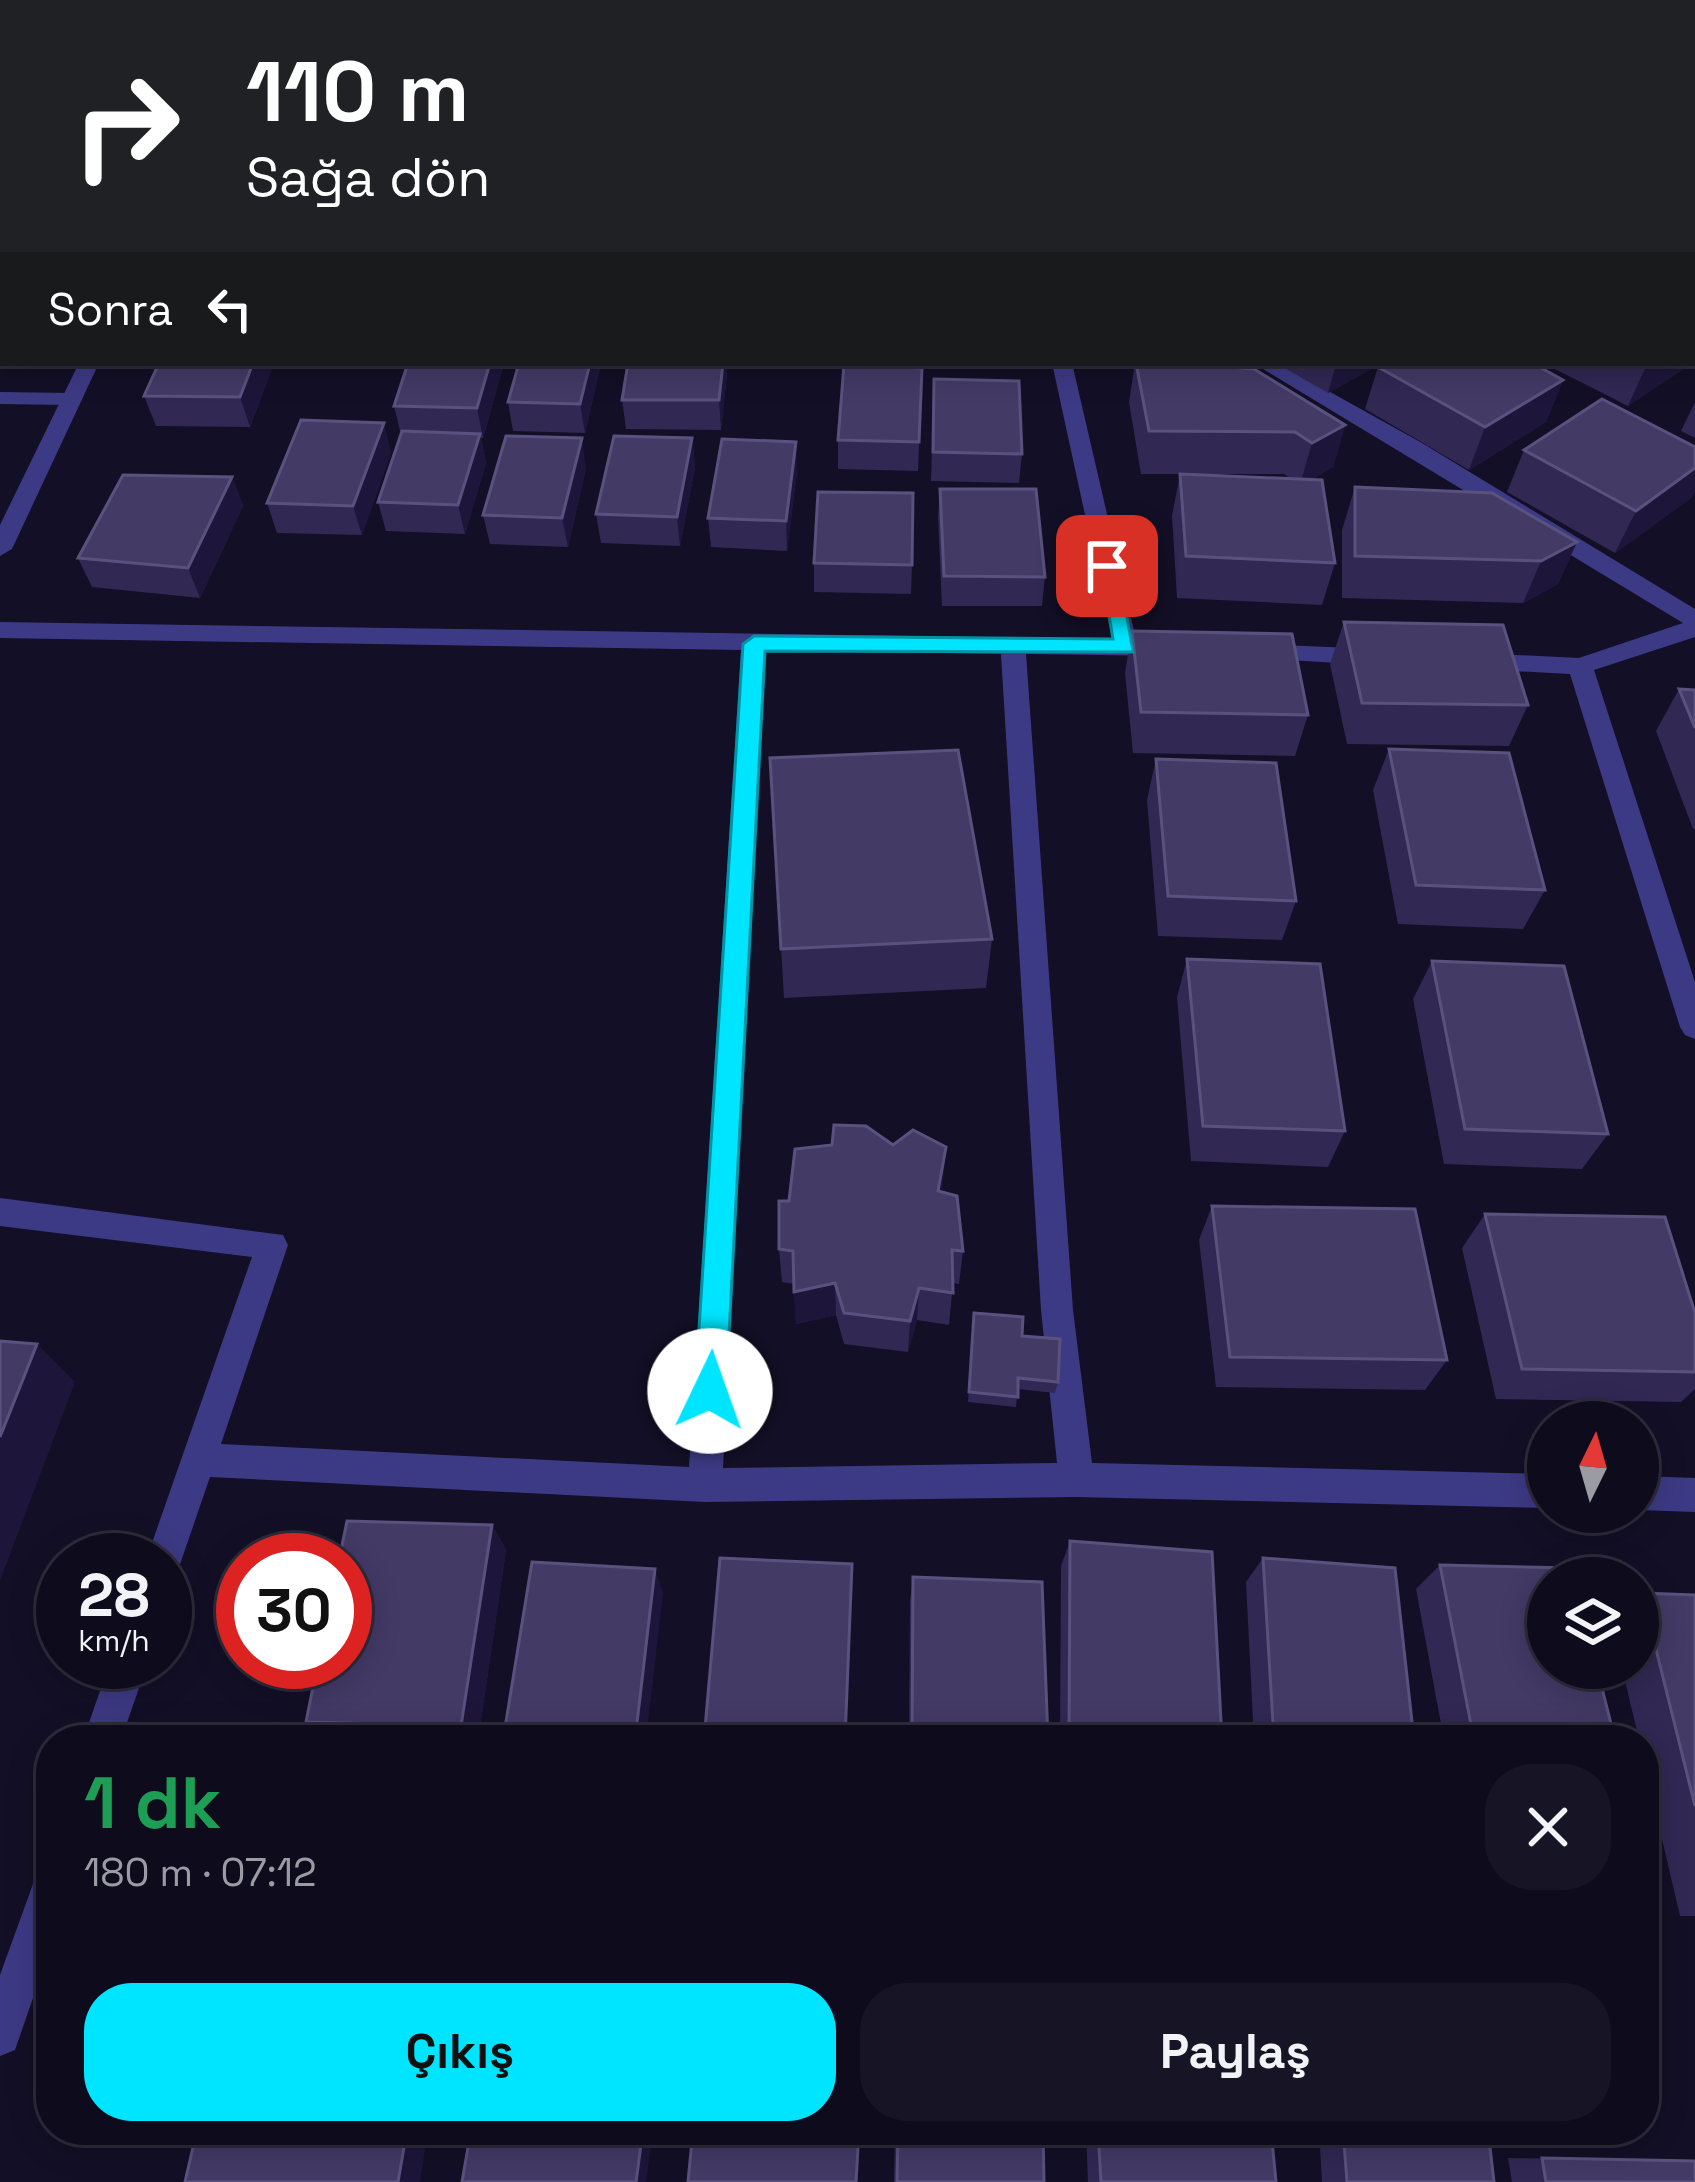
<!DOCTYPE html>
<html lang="tr">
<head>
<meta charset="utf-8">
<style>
	body { margin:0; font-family:"Space Grotesk",sans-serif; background:#171425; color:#f1f3f6; height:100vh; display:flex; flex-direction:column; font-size:45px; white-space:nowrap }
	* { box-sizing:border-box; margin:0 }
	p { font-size:39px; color:#9b9ba3 }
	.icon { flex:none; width:66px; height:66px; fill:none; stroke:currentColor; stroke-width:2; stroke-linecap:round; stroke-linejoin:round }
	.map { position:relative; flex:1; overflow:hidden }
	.panel { position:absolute; left:36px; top:1725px; width:1623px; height:420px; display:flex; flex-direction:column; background:#0e0b1c; border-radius:48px; box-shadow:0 6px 30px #0003,0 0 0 3px #2e2b3b }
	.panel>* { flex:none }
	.guide { position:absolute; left:0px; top:0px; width:1695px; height:366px; box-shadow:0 6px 30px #0003,0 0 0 3px #2e2b3b; background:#202124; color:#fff; overflow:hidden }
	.needle { width:78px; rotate:5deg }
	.tools { position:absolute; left:1527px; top:1401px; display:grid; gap:24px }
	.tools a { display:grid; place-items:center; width:132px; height:132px; border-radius:50%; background:#0e0b1c; box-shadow:0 6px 30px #0003,0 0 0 3px #2e2b3b; font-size:60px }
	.speed { position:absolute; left:36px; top:1533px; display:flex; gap:24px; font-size:60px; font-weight:700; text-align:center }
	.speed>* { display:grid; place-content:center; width:156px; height:156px; border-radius:50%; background:#0e0b1c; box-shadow:0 6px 30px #0003,0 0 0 3px #2e2b3b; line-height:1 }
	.speed small { font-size:30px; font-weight:400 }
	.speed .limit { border:18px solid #d22; background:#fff; color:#111 }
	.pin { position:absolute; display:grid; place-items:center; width:102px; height:102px; color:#fff; margin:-51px; border-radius:24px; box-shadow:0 6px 18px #0006 }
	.me { position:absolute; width:132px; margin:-66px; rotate:3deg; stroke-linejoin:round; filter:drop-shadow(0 0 9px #0008) }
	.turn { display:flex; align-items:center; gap:42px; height:252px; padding:0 48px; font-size:54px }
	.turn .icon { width:156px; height:156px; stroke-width:2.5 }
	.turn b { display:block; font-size:84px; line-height:102px }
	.then { display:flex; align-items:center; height:114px; padding:0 48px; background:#0003; gap:24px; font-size:45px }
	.round { display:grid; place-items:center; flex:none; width:126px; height:126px; border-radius:48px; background:#171425 }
	.summary { display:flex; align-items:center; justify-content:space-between; height:204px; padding:0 48px }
	h1 { font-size:72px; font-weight:700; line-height:90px; color:#1e9e55 }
	.button { display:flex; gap:24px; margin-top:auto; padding:24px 48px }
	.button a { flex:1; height:138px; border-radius:48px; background:#00e5ff; color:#111; font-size:48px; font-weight:700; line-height:138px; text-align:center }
	.button a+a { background:#171425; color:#f1f3f6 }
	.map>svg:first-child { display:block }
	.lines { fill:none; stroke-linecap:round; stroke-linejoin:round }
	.service { fill:#3d3a85; fill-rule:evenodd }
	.minor { fill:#3d3a85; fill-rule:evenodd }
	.secondary { fill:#6f6bff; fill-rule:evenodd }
	.wall { fill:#312854; fill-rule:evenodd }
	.shaded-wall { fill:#1d163a }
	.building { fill:#433a66; stroke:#5a527e; stroke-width:3 }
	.route { fill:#00e5ff; stroke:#0095a6; stroke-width:3 }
</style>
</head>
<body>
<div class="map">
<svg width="1695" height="2182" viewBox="0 0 1695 2182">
	<rect width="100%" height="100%" fill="#130f26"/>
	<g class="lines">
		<polygon class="service" points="0,392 71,393 82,399 71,405 0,404"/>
		<g class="minor">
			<polygon points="59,0 76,0 78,3 61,3"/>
			<polygon points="3,56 3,66 0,67 0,57"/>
			<polygon points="1695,75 1695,86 1692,87 1692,76"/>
			<polygon points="79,363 99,363 12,549 0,556 0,525"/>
			<path d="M 1052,363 L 1072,363 L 1136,639 L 1170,640 L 1182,648 L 1170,656 L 1026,654 L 1073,1310 L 1092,1463 L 1548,1474 L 1548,1508 L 1076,1497 L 705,1502 L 210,1477 L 177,1573 L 165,1577 L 165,1560 L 146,1560 L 252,1257 L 0,1226 L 0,1198 L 283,1235 L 288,1245 L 221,1444 L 689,1467 L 741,650 L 0,638 L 0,622 L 1112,639 ZM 766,650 L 1001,654 L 1041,1310 L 1057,1463 L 723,1468 Z"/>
			<polygon points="1253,363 1278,363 1422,443 1695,609 1695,637 1594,670 1695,982 1695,1039 1685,1035 1680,1027 1570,674 1476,669 1464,661 1476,653 1579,658 1683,623"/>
			<polygon points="1260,644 1374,649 1386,657 1374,665 1251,658 1251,646"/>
			<polygon points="1638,1476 1695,1478 1695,1512 1638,1510"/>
			<polygon points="110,1662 148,1662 121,1740 83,1740"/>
			<polygon points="51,1867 51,1946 15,2050 0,2056 0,1975 37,1873"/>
		</g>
		<g class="secondary">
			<polygon points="1056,0 1076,0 1078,3 1058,3"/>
			<polygon points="1167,0 1187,0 1189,3 1169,3"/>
			<polygon points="1692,222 1695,223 1695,236 1692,235"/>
			<polygon points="1692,281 1695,282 1695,294 1692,293"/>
		</g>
	</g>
	<g class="wall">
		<polygon points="442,0 626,0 630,3 446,3"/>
		<polygon points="639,0 783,0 773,3 643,3"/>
		<polygon points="1695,135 1695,189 1692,187 1692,136"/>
		<polygon points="159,363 274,363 250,427 156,426 144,396"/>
		<polygon points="408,363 504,363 483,438 481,438 486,463 465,534 386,531 378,502 401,435 394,406"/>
		<polygon points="519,363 601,363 585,433 513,431 508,402"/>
		<polygon points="628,363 728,363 721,430 626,429 622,400"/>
		<path d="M 1135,363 L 1183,363 L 1345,425 L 1333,467 L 1310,480 L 1335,563 L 1322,605 L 1177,598 L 1172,516 L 1180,474 L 1141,474 L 1129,402 ZM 1189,474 L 1284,474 L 1291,479 Z"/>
		<polygon points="1276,363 1382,363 1328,393"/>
		<polygon points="1543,363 1692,363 1628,406"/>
		<polygon points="1378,367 1563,380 1546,422 1469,470 1365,409"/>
		<polygon points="922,368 918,471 838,469 838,440"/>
		<polygon points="934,379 1022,454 1019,483 931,481"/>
		<polygon points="1695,402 1695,438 1681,431"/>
		<polygon points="692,438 695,467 680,546 601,543 596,514"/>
		<polygon points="1695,447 1695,490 1691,498 1615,553 1507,492 1524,450"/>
		<polygon points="391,452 362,535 277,533 267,503"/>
		<polygon points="586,468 568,547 490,544 483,515"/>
		<polygon points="797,471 787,551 711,547 708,518"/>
		<polygon points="232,477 243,506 200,598 92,587 78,558"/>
		<polygon points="1355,487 1577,542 1558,584 1523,603 1342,598 1342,530"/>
		<polygon points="940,489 1045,577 1042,606 942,606 938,518"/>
		<polygon points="814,563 912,565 911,594 814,592"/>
		<polygon points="1344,622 1528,705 1509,746 1347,744 1330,664"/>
		<polygon points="1132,631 1308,715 1295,756 1133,753 1125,673"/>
		<polygon points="1679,689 1695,690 1695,829 1693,829 1656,731"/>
		<polygon points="1389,749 1545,890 1523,929 1398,924 1373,790"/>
		<polygon points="770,758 992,939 986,988 784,998"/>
		<polygon points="1156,759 1296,901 1282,940 1158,936 1147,800"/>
		<polygon points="1187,959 1345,1131 1328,1167 1191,1161 1177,997"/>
		<polygon points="1432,961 1608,1134 1582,1169 1444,1164 1413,999"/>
		<polygon points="943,1182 941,1191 963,1251 959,1284 953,1283 949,1325 917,1320 908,1352 844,1344 836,1315 796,1324 794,1284 782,1282 779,1249 789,1201"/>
		<polygon points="1212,1206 1447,1360 1425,1390 1216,1387 1199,1240"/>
		<polygon points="1485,1214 1695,1313 1695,1389 1681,1402 1496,1399 1462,1248"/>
		<polygon points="974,1313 1022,1336 1058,1382 1055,1393 1018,1389 1016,1407 968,1402"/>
		<polygon points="492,1525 506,1550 478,1740 329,1740 306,1722"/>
		<polygon points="1070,1541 1222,1740 1060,1740 1061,1566"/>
		<polygon points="1263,1558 1414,1740 1254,1740 1246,1582"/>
		<polygon points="1440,1565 1615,1740 1444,1740 1416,1589"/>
		<polygon points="913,1577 1048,1740 909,1740 910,1601"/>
		<polygon points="1642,1593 1695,1595 1695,1916 1680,1916 1644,1762 1644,1740 1639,1740 1622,1668 1638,1668 1638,1596"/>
		<polygon points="895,2130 1043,2130 1044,2182 894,2182"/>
		<polygon points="1086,2130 1271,2130 1276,2182 1088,2182"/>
		<polygon points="1319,2130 1488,2130 1494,2182 1322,2182"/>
		<polygon points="1508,2158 1695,2161 1695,2182 1512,2182"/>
	</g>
	<g class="shaded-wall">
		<polygon points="149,0 216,0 204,3 150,3"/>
		<polygon points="472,0 529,0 530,3 472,3"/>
		<polygon points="686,0 783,0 773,3 677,3"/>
		<polygon points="3,13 3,43 0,43 0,14"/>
		<polygon points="1695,333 1695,362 1628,406 1647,364 1692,363 1692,335"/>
		<polygon points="253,363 274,363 250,427 240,397"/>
		<polygon points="490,363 504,363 483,438 477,408"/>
		<polygon points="590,363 601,363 601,365 585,433 580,404"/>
		<polygon points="723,363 728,363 721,430 719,400"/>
		<polygon points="1382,363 1328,393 1336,364"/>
		<polygon points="1563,380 1546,422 1469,470 1485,427"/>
		<polygon points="384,423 391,452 362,535 353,506"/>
		<polygon points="1345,425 1333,467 1300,485 1312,443"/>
		<polygon points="480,434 486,463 465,534 458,505"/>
		<polygon points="582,438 586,468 568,547 562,518"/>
		<polygon points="692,438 695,467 680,546 677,517"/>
		<polygon points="796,442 797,471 787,551 786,521"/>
		<polygon points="1695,468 1695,490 1691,498 1615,553 1636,511"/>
		<polygon points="232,477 243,506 200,598 188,568"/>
		<polygon points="1577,542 1558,584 1523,603 1541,561"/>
		<polygon points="946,1147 943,1182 935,1225 938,1191"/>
		<polygon points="835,1283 836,1315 796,1324 794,1292"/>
		<polygon points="919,1288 917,1320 908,1352 910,1321"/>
		<polygon points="37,1344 75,1382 0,1581 0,1437"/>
		<polygon points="492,1525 506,1550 478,1740 473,1740 461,1726"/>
		<polygon points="655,1569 663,1593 646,1740 635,1740"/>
		<polygon points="407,2130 428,2130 420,2182 398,2182"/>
		<polygon points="643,2130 653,2130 646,2182 636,2182"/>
	</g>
	<g class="building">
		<polygon points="0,0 8,0 9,3 3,3 3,13 0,14"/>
		<polygon points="270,0 301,0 304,3 259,3"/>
		<polygon points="313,0 438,0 441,2 317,3"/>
		<polygon points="536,0 547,0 551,3 526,3"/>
		<polygon points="569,0 626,0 630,3 573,3"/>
		<polygon points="946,0 1031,0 1038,3 939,3"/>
		<polygon points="1353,0 1445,0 1438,3 1360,3"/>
		<polygon points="1695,135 1695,155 1692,154 1692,136"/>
		<polygon points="1692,293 1695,295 1695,333 1692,335"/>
		<polygon points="159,363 253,363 240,397 144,396"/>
		<polygon points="408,363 490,363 477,408 394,406"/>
		<polygon points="519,363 590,363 580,404 508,402"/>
		<polygon points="628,363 723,363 719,400 622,400"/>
		<polygon points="1136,363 1183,363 1254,369 1345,425 1312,443 1295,432 1149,431"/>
		<polygon points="1385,363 1532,363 1563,380 1485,427 1378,367"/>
		<polygon points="844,365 922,368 919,442 838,440"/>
		<polygon points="934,379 1019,381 1022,454 933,452"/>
		<polygon points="1602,399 1695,447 1695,468 1636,511 1524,450"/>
		<polygon points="301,420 384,423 353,506 267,503"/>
		<polygon points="402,431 480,434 458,505 378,502"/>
		<polygon points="506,436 582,438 562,518 483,515"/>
		<polygon points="614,436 692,438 677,517 596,514"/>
		<polygon points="722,439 796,442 786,521 708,518"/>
		<polygon points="1180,474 1322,480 1335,563 1186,556"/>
		<polygon points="123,475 232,477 188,568 78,558"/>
		<polygon points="1355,487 1492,493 1577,542 1541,561 1355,556"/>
		<polygon points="940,489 1036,489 1045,577 944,576"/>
		<polygon points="818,492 913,493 912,565 814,563"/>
		<polygon points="1344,622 1503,625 1528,705 1362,703"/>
		<polygon points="1132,631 1292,634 1308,715 1141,712"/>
		<polygon points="1679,689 1695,690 1695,728"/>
		<polygon points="1389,749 1509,753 1545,890 1416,885"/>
		<polygon points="958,750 992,939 781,949 770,758"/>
		<polygon points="1156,759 1276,763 1296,901 1168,896"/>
		<polygon points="1187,959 1320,964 1345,1131 1203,1126"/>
		<polygon points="1432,961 1564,966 1608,1134 1465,1129"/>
		<polygon points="834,1125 866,1126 893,1145 913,1130 946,1147 938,1191 957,1196 963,1251 952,1250 953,1293 919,1288 910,1321 844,1313 835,1283 794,1292 793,1251 779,1249 779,1201 789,1201 795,1149 832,1145"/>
		<polygon points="1212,1206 1415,1209 1447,1360 1230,1357"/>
		<polygon points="1485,1214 1665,1217 1695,1313 1695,1372 1522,1369"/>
		<polygon points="974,1313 1023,1317 1022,1336 1060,1339 1058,1382 1018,1378 1018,1397 969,1392"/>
		<polygon points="0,1341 37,1344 0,1437"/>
		<polygon points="347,1521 492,1525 461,1726 306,1722 318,1662 345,1662 345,1560 339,1560"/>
		<polygon points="1070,1541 1212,1552 1222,1740 1069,1740"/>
		<polygon points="720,1558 852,1564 845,1740 704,1740"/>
		<polygon points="1263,1558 1395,1568 1414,1740 1274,1740"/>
		<polygon points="532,1562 655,1569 635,1740 503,1740"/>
		<polygon points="1440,1565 1573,1568 1575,1578 1548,1578 1548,1668 1597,1668 1615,1740 1474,1740"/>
		<polygon points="913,1577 1042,1582 1048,1740 912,1740"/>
		<polygon points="1642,1593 1695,1595 1695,1806"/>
		<polygon points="197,2130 407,2130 398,2182 185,2182"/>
		<polygon points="471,2130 643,2130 636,2182 462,2182"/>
		<polygon points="693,2130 859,2130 856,2182 688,2182"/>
		<polygon points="898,2130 1043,2130 1044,2182 897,2182"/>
		<polygon points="1098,2130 1271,2130 1276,2182 1101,2182"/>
		<polygon points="1343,2130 1488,2130 1494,2182 1347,2182"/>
		<polygon points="1542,2158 1695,2161 1695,2182 1546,2182"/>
	</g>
	<polygon class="route" points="1100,561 1118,566 1133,652 765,651 726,1391 721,1402 710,1406 700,1402 695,1391 743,644 754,636 1113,639"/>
</svg>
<div class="tools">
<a><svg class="needle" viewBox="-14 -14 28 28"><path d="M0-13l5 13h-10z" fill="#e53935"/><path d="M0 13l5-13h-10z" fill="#9b9ba3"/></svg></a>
<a><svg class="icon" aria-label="layers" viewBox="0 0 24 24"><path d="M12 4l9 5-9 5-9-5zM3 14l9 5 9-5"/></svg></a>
</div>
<div class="speed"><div>28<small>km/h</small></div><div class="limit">30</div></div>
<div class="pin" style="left:1107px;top:566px;background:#d93025"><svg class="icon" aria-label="arrive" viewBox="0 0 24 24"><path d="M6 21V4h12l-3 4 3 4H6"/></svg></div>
<svg class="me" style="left:710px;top:1391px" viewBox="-20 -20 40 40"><circle r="19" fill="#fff"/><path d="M0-13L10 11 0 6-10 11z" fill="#00e5ff"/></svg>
<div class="guide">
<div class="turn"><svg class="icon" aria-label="right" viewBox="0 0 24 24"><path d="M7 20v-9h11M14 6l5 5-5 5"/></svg><div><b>110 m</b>Sağa dön</div></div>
<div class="then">Sonra<svg class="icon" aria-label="left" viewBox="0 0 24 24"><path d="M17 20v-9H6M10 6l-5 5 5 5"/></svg></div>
</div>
<section class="panel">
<div class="summary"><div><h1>1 dk</h1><p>180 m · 07:12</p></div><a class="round"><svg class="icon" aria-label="close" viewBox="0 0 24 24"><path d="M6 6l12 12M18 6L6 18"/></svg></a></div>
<div class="button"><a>Çıkış</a><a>Paylaş</a></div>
</section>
</div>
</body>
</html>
